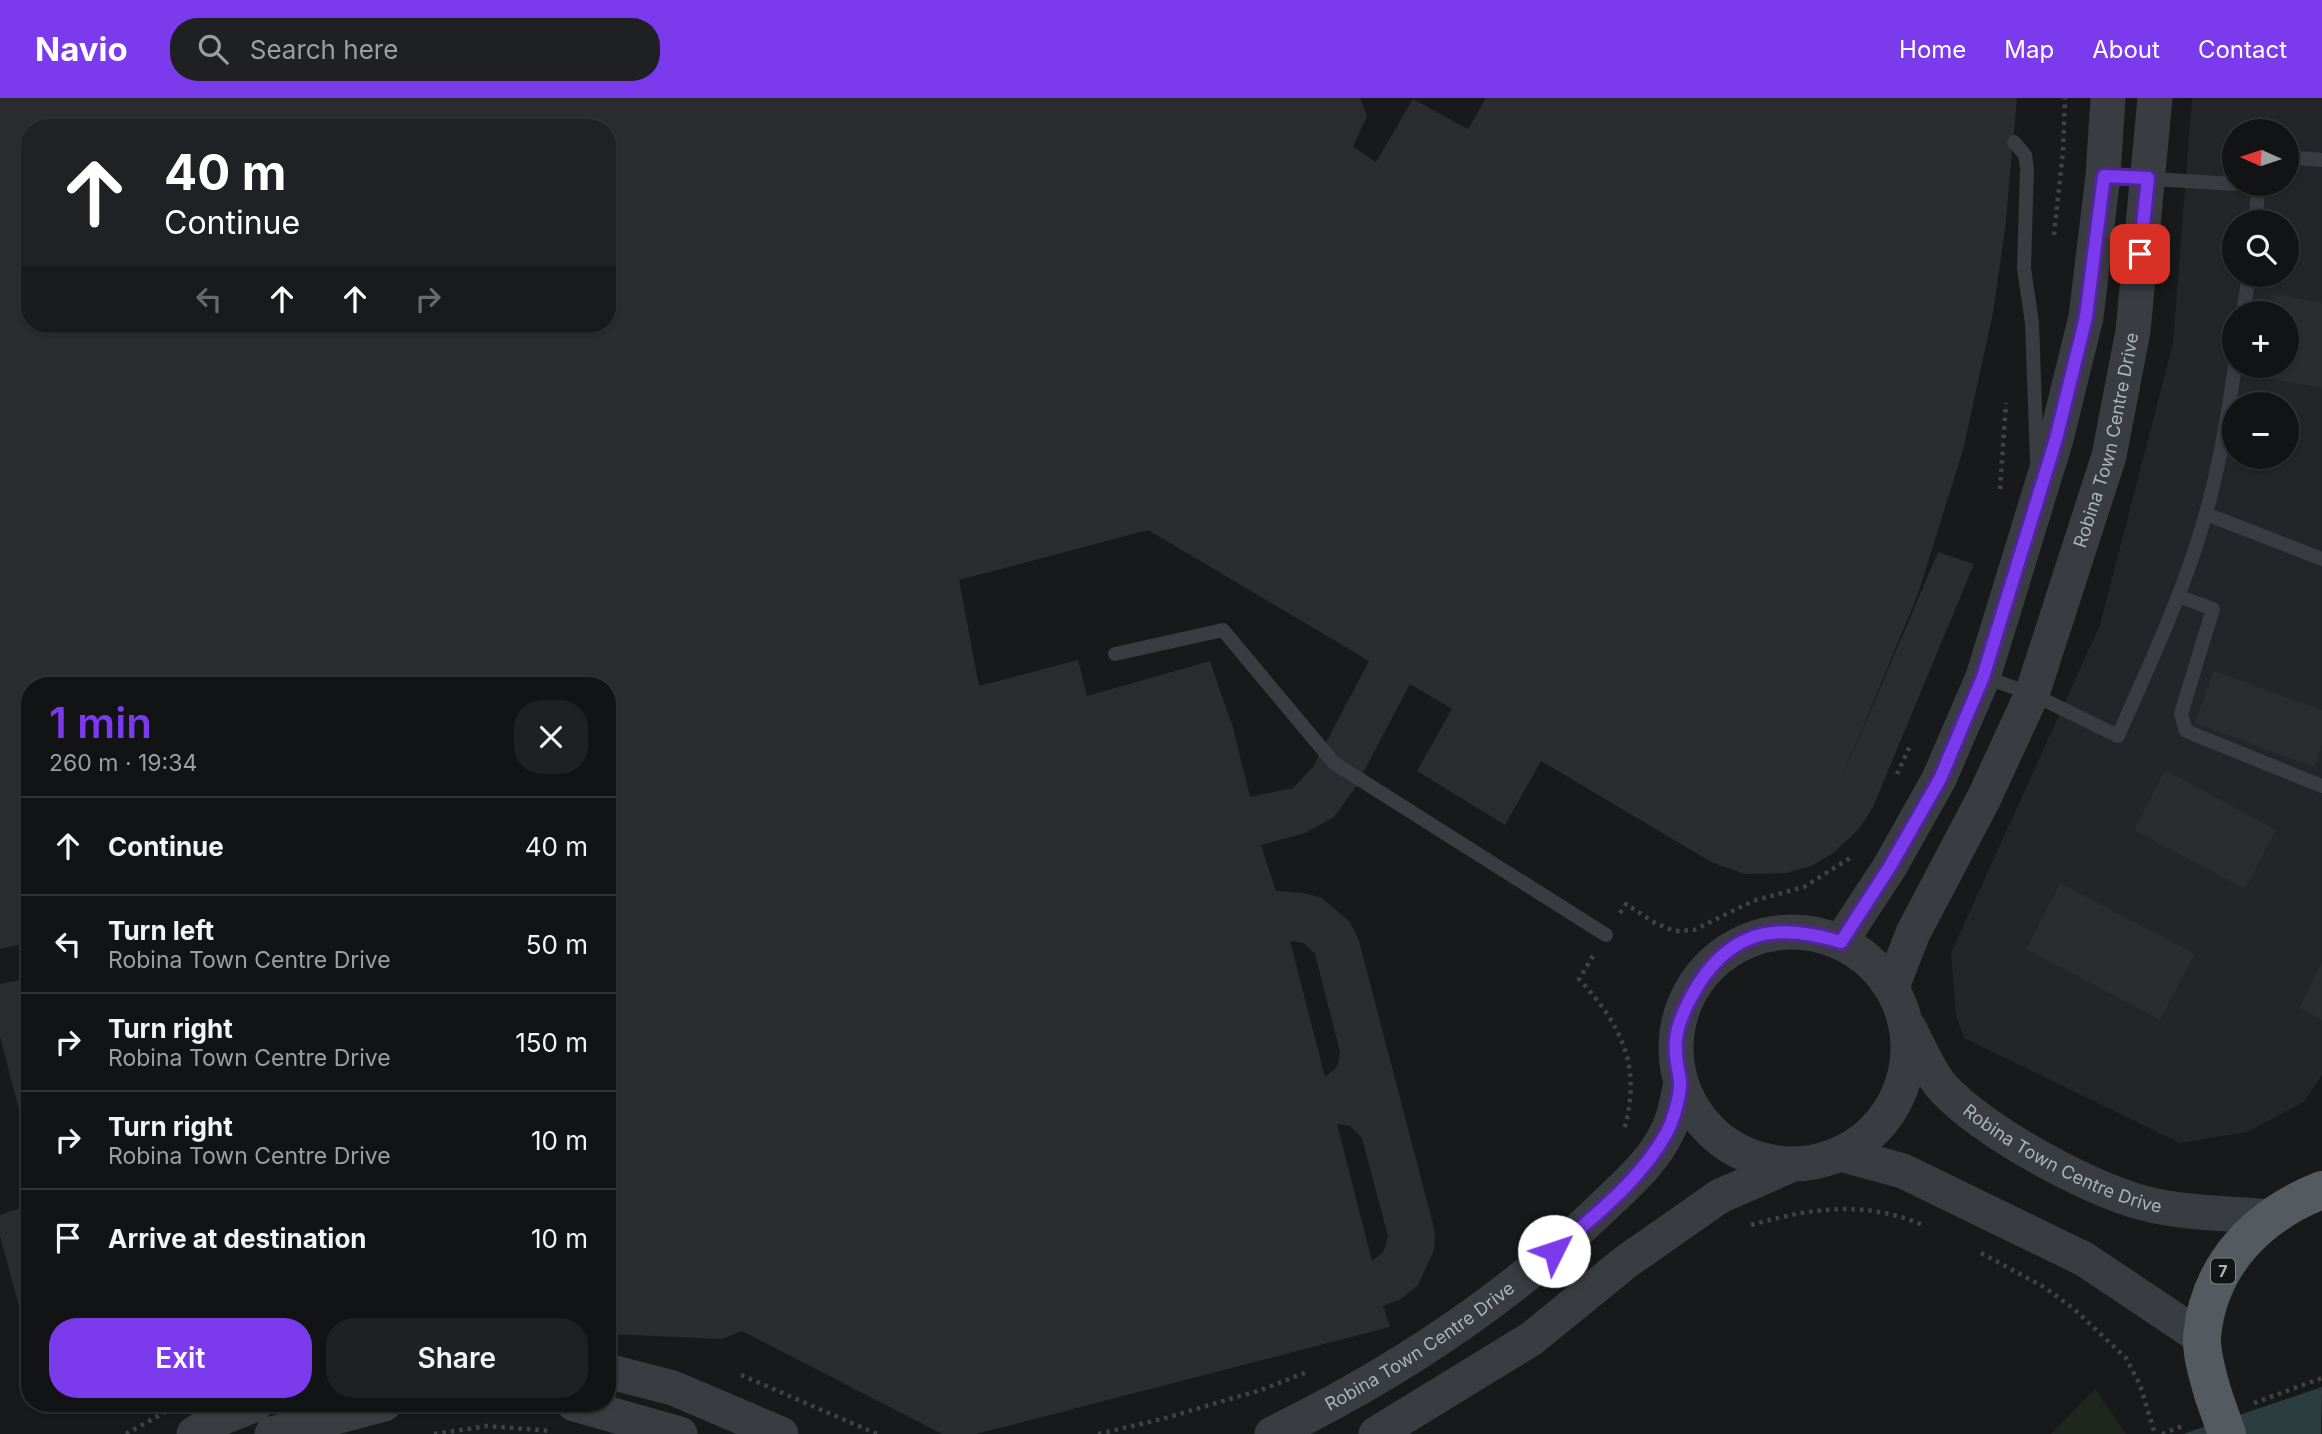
<!DOCTYPE html>
<html lang="en">
<head>
<meta charset="utf-8">
<style>
	body { margin:0; font-family:Inter,sans-serif; background:#1f2022; color:#f1f3f6; height:100vh; display:flex; flex-direction:column; font-size:26px; white-space:nowrap }
	* { box-sizing:border-box; margin:0 }
	p { font-size:23px; color:#9c9ea0 }
	.icon { flex:none; width:38px; height:38px; fill:none; stroke:currentColor; stroke-width:2; stroke-linecap:round; stroke-linejoin:round }
	.map { position:relative; flex:1; overflow:hidden }
	.panel { position:absolute; left:21px; top:579px; width:595px; height:735px; display:flex; flex-direction:column; background:#121314; border-radius:28px; box-shadow:0 2px 5px #0004,0 0 0 2px #313234 }
	.panel>* { flex:none }
	.hud { position:absolute; left:21px; top:21px; width:595px; height:214px; border-radius:28px; box-shadow:0 2px 5px #0004,0 0 0 2px #313234; background:#202124; color:#fff; overflow:hidden }
	.needle { width:46px; rotate:273deg }
	.buttons { position:absolute; left:2222px; top:21px; display:grid; gap:14px }
	.buttons a { display:grid; place-items:center; width:77px; height:77px; border-radius:50%; background:#121314; box-shadow:0 2px 5px #0004,0 0 0 2px #313234; font-size:35px }
	.pin { position:absolute; display:grid; place-items:center; width:60px; height:60px; color:#fff; margin:-30px; border-radius:14px; box-shadow:0 4px 10px #0006 }
	.me { position:absolute; width:77px; margin:-38px; rotate:49deg; stroke-linejoin:round; filter:drop-shadow(0 0 5px #0008) }
	.turn { display:flex; align-items:center; gap:24px; height:147px; padding:0 28px; font-size:32px }
	.turn .icon { width:91px; height:91px; stroke-width:2.5 }
	.turn b { display:block; font-size:49px; line-height:60px }
	.lanes { display:flex; align-items:center; height:66px; padding:0 28px; background:#0003; justify-content:center; gap:35px; direction:ltr }
	.lanes .off { opacity:.35 }
	.round { display:grid; place-items:center; flex:none; width:74px; height:74px; border-radius:28px; background:#1f2022 }
	.overview { display:flex; align-items:center; justify-content:space-between; height:119px; padding:0 28px }
	h1 { font-size:42px; font-weight:600; line-height:52px; color:#7c3aed }
	.primary-button { display:flex; gap:14px; margin-top:auto; padding:14px 28px }
	.primary-button a { flex:1; height:80px; border-radius:28px; background:#7c3aed; color:#fff; font-size:28px; font-weight:600; line-height:80px; text-align:center }
	.primary-button a+a { background:#1f2022; color:#f1f3f6 }
	ul { padding:0; list-style:none }
	li { display:flex; align-items:center; gap:21px; height:98px; padding:0 28px; border-top:2px solid #313234 }
	li div { flex:1 }
	li b { display:block; font-size:26px }
	li em { font-style:normal }
	header { display:flex; align-items:center; gap:42px; box-sizing:border-box; height:98px; padding:0 35px; background:#7c3aed; color:#fff }
	header strong { font-size:33px }
	nav { display:flex; gap:38px; margin-inline-start:auto; font-size:24px }
	.search { width:490px; height:63px; background:#1f2022; display:flex; align-items:center; gap:18px; box-sizing:border-box; padding:0 24px; border-radius:28px; color:#9c9ea0; font-size:26px }
	.map>svg:first-child { display:block }
	.built { fill:#242528; fill-rule:evenodd }
	.green { fill:#1e261d }
	.water { fill:#2c3d40 }
	.building { fill:#2b2c2f; fill-rule:evenodd }
	.lines { fill:none; stroke-linecap:round; stroke-linejoin:round }
	.path { stroke:#3f4347; stroke-width:4.5; stroke-dasharray:3.5 5; stroke-linecap:butt }
	.service { stroke:#393c40; stroke-width:14 }
	.tertiary { stroke:#393c40; stroke-width:35 }
	.primary { stroke:#545a5f; stroke-width:38 }
	.primary-bridge { stroke:#545a5f; stroke-width:38 }
	.route-casing { stroke:#51269a; stroke-width:18 }
	.route { stroke:#7c3aed; stroke-width:12 }
	.labels { text-anchor:middle; stroke-width:7; stroke-linejoin:round; paint-order:stroke }
	.shield { fill:#131416; stroke:#7c848a; stroke-width:2 }
	.shield-label { font-size:16px; font-weight:bold; fill:#a9b4bb }
	.street-label { font-size:18px; fill:#a9b4bb; stroke:#131416 }
</style>
</head>
<body>
<header>
<strong>Navio</strong>
<div class="search"><svg class="icon" aria-label="search" viewBox="0 0 24 24"><circle cx="10" cy="10" r="6"/><path d="M15 15l6 6"/></svg>Search here</div>
<nav><a>Home</a><a>Map</a><a>About</a><a>Contact</a></nav>
</header>
<div class="map">
<svg width="2322" height="1336" viewBox="0 0 2322 1336">
	<rect width="100%" height="100%" fill="#18191b"/>
	<path class="built" d="M 2192,0 L 2322,0 L 2322,977 L 2304,1004 L 2247,1034 L 2180,1045 L 1964,940 L 1956,918 L 1951,855 L 2100,527 L 2173,245 ZM 2235,33 L 2287,33 L 2287,86 L 2235,86 ZM 2235,124 L 2287,124 L 2287,177 L 2235,177 ZM 2235,215 L 2287,215 L 2287,268 L 2235,268 ZM 2235,306 L 2287,306 L 2287,359 L 2235,359 Z"/>
	<polygon class="green" points="2095,1291 2126,1336 2051,1336"/>
	<polygon class="water" points="2322,1289 2321,1336 2183,1336"/>
	<g class="building">
		<path d="M 0,0 L 1360,0 L 1367,18 L 1353,49 L 1376,64 L 1413,1 L 1468,31 L 1486,0 L 2017,0 L 2005,131 L 1993,215 L 1963,352 L 1918,496 L 1841,682 L 1938,454 L 1974,466 L 1873,709 L 1859,731 L 1832,756 L 1811,768 L 1786,775 L 1745,776 L 1713,765 L 1541,663 L 1505,727 L 1417,673 L 1452,611 L 1410,586 L 1355,690 L 1334,719 L 1305,735 L 1261,747 L 1276,793 L 1304,795 L 1322,800 L 1350,824 L 1359,843 L 1435,1134 L 1434,1152 L 1418,1187 L 1401,1201 L 1383,1208 L 1390,1229 L 976,1336 L 942,1336 L 742,1233 L 722,1241 L 607,1236 L 607,588 L 30,588 L 30,844 L 0,851 ZM 30,30 L 607,30 L 607,226 L 30,226 ZM 1148,432 L 1369,563 L 1313,669 L 1293,690 L 1250,699 L 1233,630 L 1210,563 L 1087,598 L 1078,562 L 979,588 L 959,482 ZM 1290,843 L 1304,845 L 1315,856 L 1340,954 L 1337,969 L 1325,979 ZM 1337,1026 L 1350,1028 L 1362,1040 L 1388,1138 L 1384,1153 L 1372,1163 Z"/>
		<polygon points="2275,196 2322,205 2322,290 2260,279 2262,268 2287,268 2287,215 2272,215"/>
		<polygon points="2214,573 2322,612 2322,647 2314,669 2195,625"/>
		<polygon points="2165,672 2276,732 2245,791 2134,732"/>
		<polygon points="2060,785 2195,856 2160,922 2026,851"/>
		<polygon points="2322,864 2322,922 2300,910"/>
		<polygon points="30,880 30,1050 29,1051 0,938 0,886"/>
		<polygon points="30,1107 30,1233 26,1234 0,1138 0,1117"/>
	</g>
	<g class="lines">
		<g class="path">
			<polyline points="2054,137 2063,53 2065,0"/>
			<polyline points="2000,391 2006,305"/>
			<polyline points="1897,676 1911,646"/>
			<polyline points="1620,815 1626,806 1655,825 1674,833 1694,832 1753,803 1804,789 1850,760"/>
			<path d="M 1593,858 L 1579,881 C 1622,928 1642,968 1624,1032"/>
			<path d="M 1751,1127 C 1810,1110 1865,1102 1923,1127"/>
			<polyline points="1981,1155 2044,1189 2074,1211 2126,1260 2140,1287 2155,1336"/>
			<polyline points="741,1277 877,1336"/>
			<polyline points="2254,1305 2322,1280"/>
			<polyline points="126,1336 165,1314"/>
			<polyline points="434,1336 487,1328 552,1333"/>
			<polyline points="1098,1336 1162,1321 1261,1292 1307,1274"/>
			<polyline points="2162,1336 2185,1327"/>
		</g>
		<g class="service">
			<polyline points="2014,44 2025,57 2027,70 2024,170 2032,225 2037,364"/>
			<polyline points="2287,59 2322,62"/>
			<polyline points="2103,78 2235,86"/>
			<polyline points="2256,124 2258,86"/>
			<polyline points="2243,215 2249,177"/>
			<polyline points="2206,416 2322,461"/>
			<polyline points="2178,498 2213,511 2181,616 2186,633 2322,688"/>
			<polyline points="1115,556 1223,532 1334,665 1606,837"/>
			<path d="M 1984,579 L 2032,596 L 2118,638 C 2150,565 2185,492 2206,415 C 2220,366 2228,317 2235,268"/>
		</g>
		<g class="tertiary">
			<circle cx="1792" cy="950" r="116"/>
			<polyline points="1841,843 1889,770 1939,681 1983,579 2056,341 2086,219 2103,78 2108,0"/>
			<path id="s1" d="M 1892,889 L 1913,835 L 1984,700 L 2032,596 L 2109,358 L 2133,233 L 2155,0"/>
			<path id="s2" d="M 1909,930 C 1919,949 1929,974 1943,990 C 1985,1035 2096,1096 2156,1108 C 2193,1116 2231,1115 2268,1119"/>
			<polyline points="1841,1056 1903,1073 2084,1161 2202,1240"/>
			<polyline points="607,1273 673,1290 781,1336"/>
			<polyline points="574,1306 680,1336"/>
			<polyline points="194,1336 214,1323 256,1306"/>
			<polyline points="272,1336 384,1306"/>
			<path id="s3" d="M 1272,1336 C 1393,1277 1506,1203 1603,1109 C 1627,1086 1654,1063 1668,1032 C 1675,1019 1677,1001 1681,986"/>
			<polyline points="1376,1336 1531,1241 1627,1163 1720,1098 1791,1067"/>
		</g>
		<path class="primary" d="M 2213,1296 C 2208,1278 2201,1256 2202,1238 C 2209,1166 2258,1117 2322,1092"/>
		<polyline class="primary-bridge" points="2213,1296 2227,1336"/>
	</g>
	<g class="lines">
		<defs>
			<path id="route" d="M 1554,1153 C 1594,1118 1641,1082 1667,1034 C 1673,1023 1681,996 1680,983 C 1678,969 1674,956 1676,941 C 1678,923 1689,902 1698,887 C 1734,830 1780,825 1841,844 L 1889,770 L 1940,681 L 1983,579 L 2056,341 L 2086,219 L 2104,78 L 2148,80 L 2140,156"/>
		</defs>
		<use href="#route" class="route-casing"/>
		<use href="#route" class="route"/>
	</g>
	<g class="labels">
		<rect class="shield" x="2211" y="1160.5" width="24" height="25" rx="5"/>
		<g class="shield-label">
			<text x="2223" y="1179">7</text>
		</g>
		<g class="street-label">
			<text dy="6" stroke="none"><textPath href="#s1" startOffset="590">Robina Town Centre Drive</textPath></text>
			<text dy="6" stroke="none"><textPath href="#s2" startOffset="210">Robina Town Centre Drive</textPath></text>
			<text dy="6" stroke="none"><textPath href="#s3" startOffset="172">Robina Town Centre Drive</textPath></text>
		</g>
	</g>
</svg>
<div class="buttons">
<a><svg class="needle" viewBox="-14 -14 28 28"><path d="M0-13l5 13h-10z" fill="#e53935"/><path d="M0 13l5-13h-10z" fill="#9c9ea0"/></svg></a>
<a><svg class="icon" aria-label="search" viewBox="0 0 24 24"><circle cx="10" cy="10" r="6"/><path d="M15 15l6 6"/></svg></a>
<a>+</a>
<a>−</a>
</div>
<div class="pin" style="left:2140px;top:156px;background:#d93025"><svg class="icon" aria-label="arrive" viewBox="0 0 24 24"><path d="M6 21V4h12l-3 4 3 4H6"/></svg></div>
<svg class="me" style="left:1554px;top:1153px" viewBox="-20 -20 40 40"><circle r="19" fill="#fff"/><path d="M0-13L10 11 0 6-10 11z" fill="#7c3aed"/></svg>
<div class="hud">
<div class="turn"><svg class="icon" aria-label="ahead" viewBox="0 0 24 24"><path d="M12 20V5M6 11l6-6 6 6"/></svg><div><b>40 m</b>Continue</div></div>
<div class="lanes"><svg class="icon off" aria-label="left" viewBox="0 0 24 24"><path d="M17 20v-9H6M10 6l-5 5 5 5"/></svg><svg class="icon" aria-label="ahead" viewBox="0 0 24 24"><path d="M12 20V5M6 11l6-6 6 6"/></svg><svg class="icon" aria-label="ahead" viewBox="0 0 24 24"><path d="M12 20V5M6 11l6-6 6 6"/></svg><svg class="icon off" aria-label="right" viewBox="0 0 24 24"><path d="M7 20v-9h11M14 6l5 5-5 5"/></svg></div>
</div>
<section class="panel">
<div class="overview"><div><h1>1 min</h1><p>260 m · 19:34</p></div><a class="round"><svg class="icon" aria-label="close" viewBox="0 0 24 24"><path d="M6 6l12 12M18 6L6 18"/></svg></a></div>
<ul>
<li><svg class="icon" aria-label="ahead" viewBox="0 0 24 24"><path d="M12 20V5M6 11l6-6 6 6"/></svg><div><b>Continue</b></div><em>40 m</em></li>
<li><svg class="icon" aria-label="left" viewBox="0 0 24 24"><path d="M17 20v-9H6M10 6l-5 5 5 5"/></svg><div><b>Turn left</b><p>Robina Town Centre Drive</p></div><em>50 m</em></li>
<li><svg class="icon" aria-label="right" viewBox="0 0 24 24"><path d="M7 20v-9h11M14 6l5 5-5 5"/></svg><div><b>Turn right</b><p>Robina Town Centre Drive</p></div><em>150 m</em></li>
<li><svg class="icon" aria-label="right" viewBox="0 0 24 24"><path d="M7 20v-9h11M14 6l5 5-5 5"/></svg><div><b>Turn right</b><p>Robina Town Centre Drive</p></div><em>10 m</em></li>
<li><svg class="icon" aria-label="arrive" viewBox="0 0 24 24"><path d="M6 21V4h12l-3 4 3 4H6"/></svg><div><b>Arrive at destination</b></div><em>10 m</em></li>
</ul>
<div class="primary-button"><a>Exit</a><a>Share</a></div>
</section>
</div>
</body>
</html>
